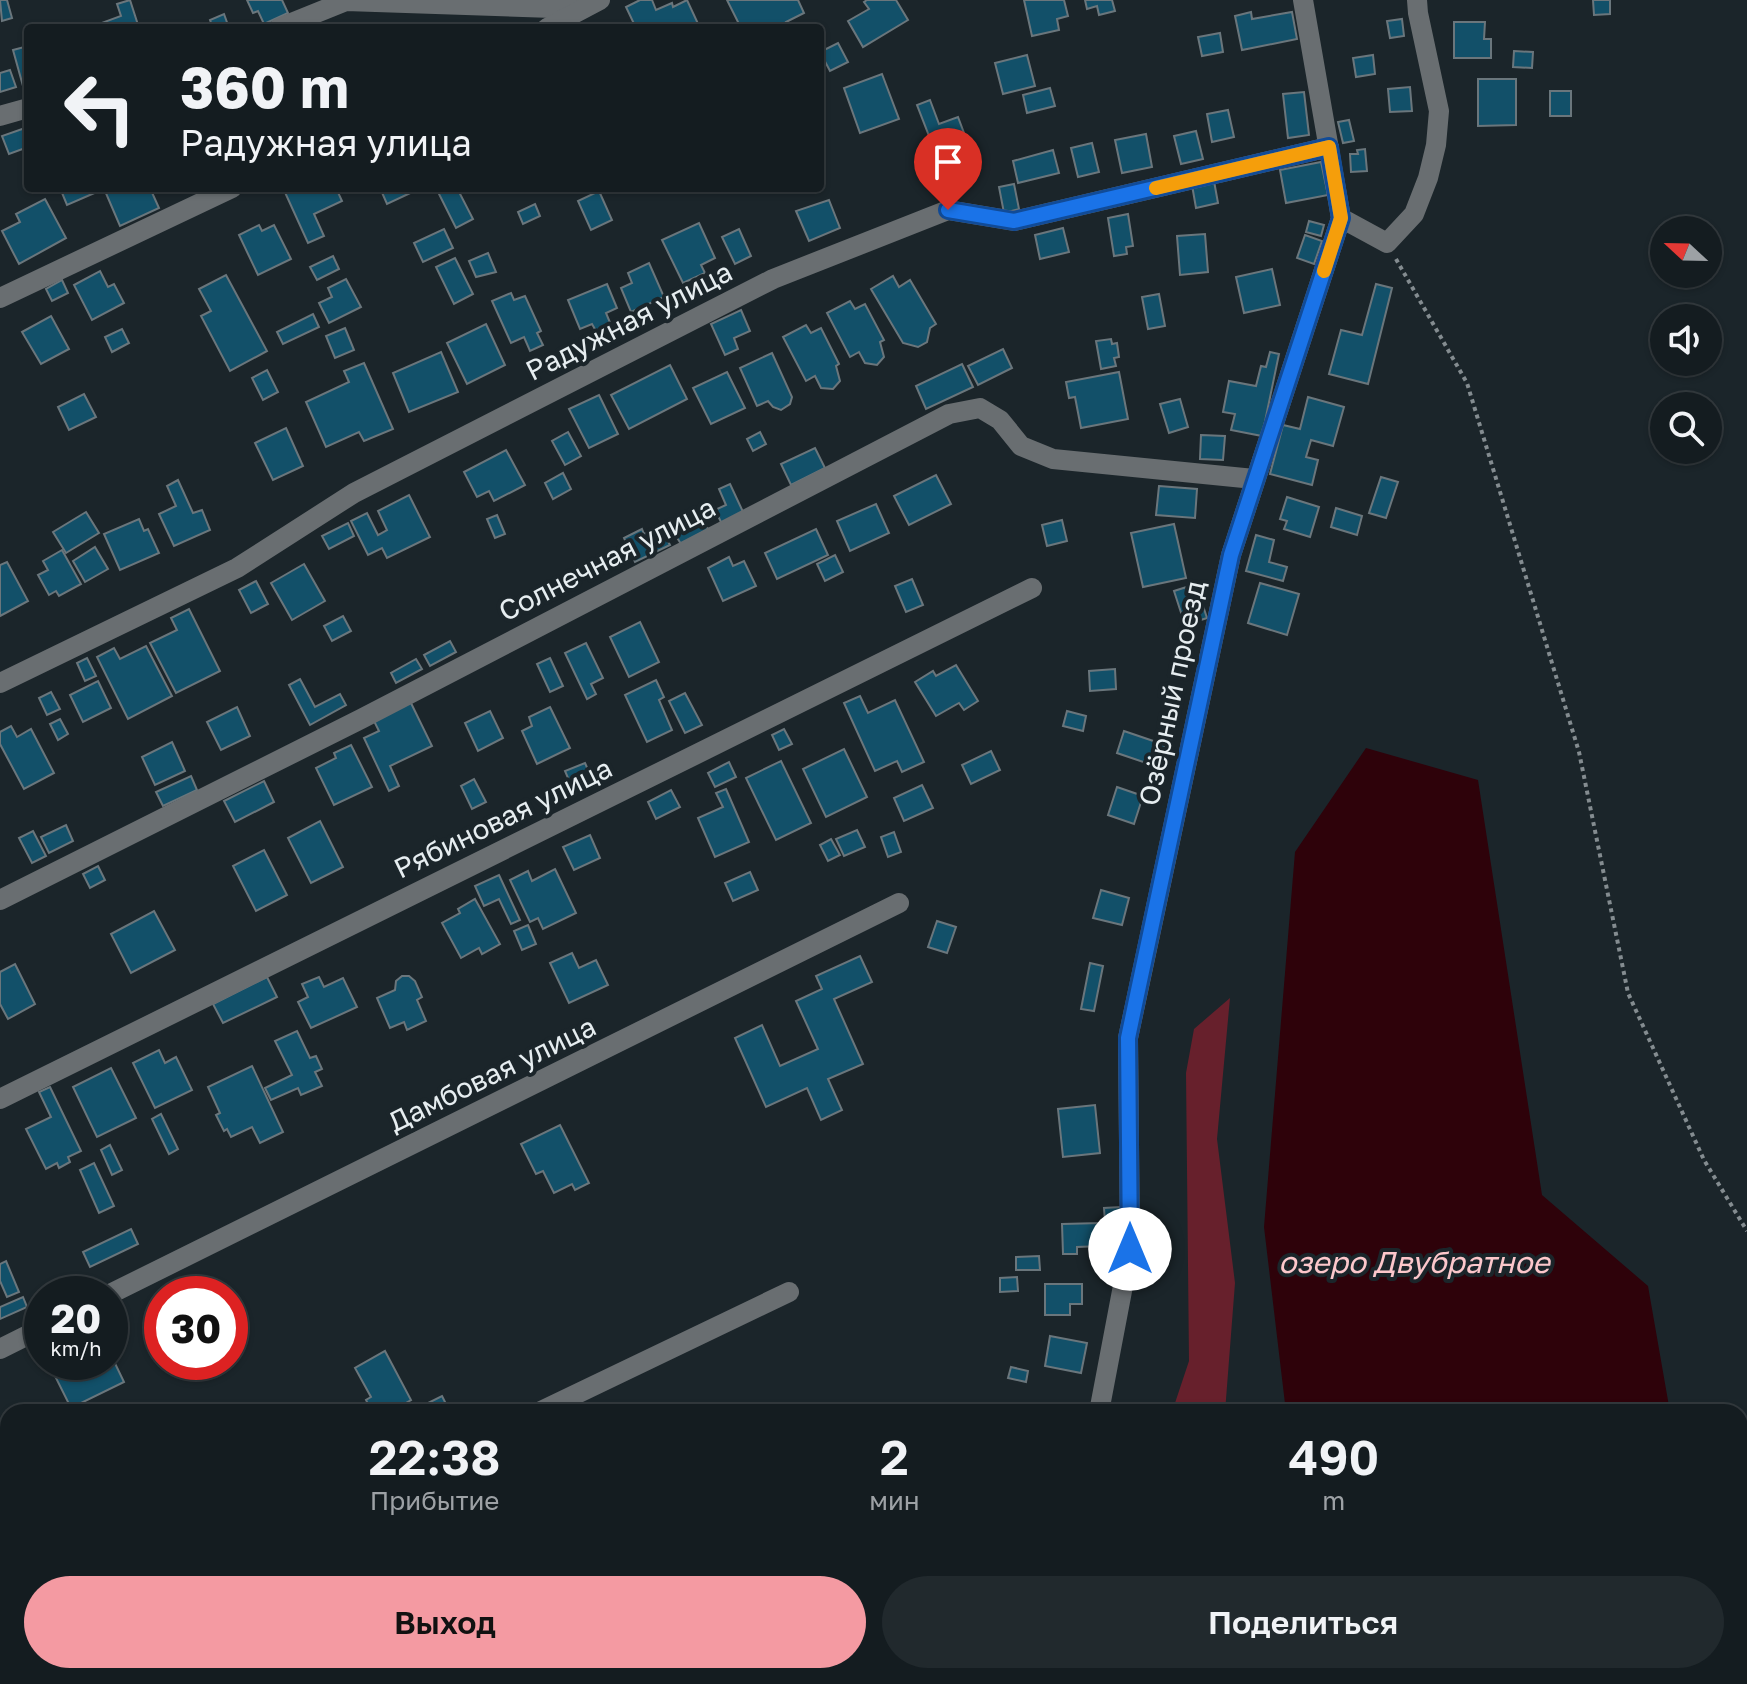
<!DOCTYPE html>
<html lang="ru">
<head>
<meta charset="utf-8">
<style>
	body { margin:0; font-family:"Golos Text",sans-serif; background:#21292d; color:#f1f3f6; height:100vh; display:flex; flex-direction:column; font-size:30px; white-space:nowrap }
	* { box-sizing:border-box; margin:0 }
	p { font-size:26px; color:#9da1a5 }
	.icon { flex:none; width:44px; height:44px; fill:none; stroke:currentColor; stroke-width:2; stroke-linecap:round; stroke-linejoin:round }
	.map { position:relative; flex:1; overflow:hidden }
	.panel { position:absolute; left:0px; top:1404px; width:1748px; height:280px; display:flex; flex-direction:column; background:#141c20; border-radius:24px 24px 0 0; box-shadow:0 2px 6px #0004,0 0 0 2px #333a3e }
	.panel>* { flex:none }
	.top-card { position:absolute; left:24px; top:24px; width:800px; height:168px; border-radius:8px; box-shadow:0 2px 6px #0004,0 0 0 2px #333a3e; background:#141c20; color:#f1f3f6; overflow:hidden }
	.needle { width:52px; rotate:292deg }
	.tools { position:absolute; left:1650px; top:216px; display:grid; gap:16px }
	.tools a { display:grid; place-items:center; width:72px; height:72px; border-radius:50%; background:#141c20; box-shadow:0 2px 6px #0004,0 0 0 2px #333a3e; font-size:40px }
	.speed { position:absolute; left:24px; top:1276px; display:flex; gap:16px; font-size:40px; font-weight:700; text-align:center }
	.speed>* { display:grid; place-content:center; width:104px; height:104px; border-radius:50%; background:#141c20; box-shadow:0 2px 6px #0004,0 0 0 2px #333a3e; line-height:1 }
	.speed small { font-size:20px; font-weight:400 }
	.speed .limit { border:12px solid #d22; background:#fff; color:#111 }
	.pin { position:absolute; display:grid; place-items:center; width:68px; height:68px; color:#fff; margin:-82px -34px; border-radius:50% 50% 50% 0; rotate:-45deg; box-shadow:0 0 8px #0007 }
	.pin .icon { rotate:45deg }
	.me { position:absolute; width:88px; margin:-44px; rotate:0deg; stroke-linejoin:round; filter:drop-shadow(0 0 6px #0008) }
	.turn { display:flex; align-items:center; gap:28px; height:168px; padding:0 24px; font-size:36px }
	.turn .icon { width:104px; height:104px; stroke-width:2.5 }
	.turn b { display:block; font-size:56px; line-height:68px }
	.eta { display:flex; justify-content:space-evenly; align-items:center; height:136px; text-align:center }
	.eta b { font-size:48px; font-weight:600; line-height:56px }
	.action { display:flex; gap:16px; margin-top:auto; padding:16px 24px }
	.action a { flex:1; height:92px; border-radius:48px; background:#f49aa2; color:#111; font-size:32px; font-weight:600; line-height:92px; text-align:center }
	.action a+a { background:#21292d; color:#f1f3f6 }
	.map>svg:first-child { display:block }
	.green { fill:#67202c }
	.water { fill:#2e020a }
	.building { fill:#125069; stroke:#6a767c; stroke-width:2 }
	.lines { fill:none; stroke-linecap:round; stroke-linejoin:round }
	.path { stroke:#848c90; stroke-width:4; stroke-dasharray:4 4; stroke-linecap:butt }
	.minor { stroke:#696e71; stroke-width:20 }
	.route-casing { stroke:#114b97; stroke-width:20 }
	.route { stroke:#1a73e8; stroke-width:14 }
	.slow { stroke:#f59e0b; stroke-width:14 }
	.labels { text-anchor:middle; stroke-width:8; stroke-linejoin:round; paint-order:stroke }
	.street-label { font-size:28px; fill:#e6edf0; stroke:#1b252a }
	.water-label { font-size:30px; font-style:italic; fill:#fcc7cb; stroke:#1b252a }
</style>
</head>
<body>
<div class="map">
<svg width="1747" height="1684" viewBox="0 0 1747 1684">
	<rect width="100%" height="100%" fill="#1b252a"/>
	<g class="green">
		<polygon points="1230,998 1217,1139 1235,1283 1225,1412 1172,1412 1189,1361 1186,1073 1194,1029"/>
		<polygon points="1108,1676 1258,1676 1255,1684 1106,1684"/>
	</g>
	<g class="water">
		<polygon points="1366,748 1478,780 1542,1195 1648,1286 1670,1412 1286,1412 1264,1227 1295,852"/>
		<polygon points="1326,1676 1716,1676 1717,1684 1327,1684"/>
	</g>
	<g class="building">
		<polygon points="0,0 7,0 12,18 2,21"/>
		<polygon points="130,0 139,28 97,28 96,25 121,16 117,4"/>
		<polygon points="247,0 282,0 288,13 264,24 258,11 253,13"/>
		<polygon points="640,0 652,0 656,10 672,3 673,7 687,0 700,28 636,28 626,7"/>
		<polygon points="727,0 798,0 804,13 786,22 789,28 741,28"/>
		<polygon points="867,0 896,0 908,20 863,47 848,21 869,9 864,2"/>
		<polygon points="1024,0 1064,0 1068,16 1057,19 1059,30 1032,36"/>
		<polygon points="1085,0 1112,0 1115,11 1099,15 1097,6 1087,9"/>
		<polygon points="1593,0 1610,0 1610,14 1594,15"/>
		<polygon points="1251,12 1252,19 1292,12 1297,39 1242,50 1235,16"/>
		<polygon points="224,14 229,28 213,28 210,20"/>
		<polygon points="1402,19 1404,36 1390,38 1387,21"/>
		<polygon points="1454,22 1485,22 1484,39 1491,39 1491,58 1454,58"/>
		<polygon points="1220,33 1223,52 1202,56 1198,37"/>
		<polygon points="838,43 848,62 830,71 820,52"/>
		<polygon points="28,46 28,85 23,86 13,50"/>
		<polygon points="1514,51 1533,52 1532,68 1513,67"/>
		<polygon points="1027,55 1035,86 1003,94 995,63"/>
		<polygon points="1373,55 1375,74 1356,77 1353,58"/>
		<polygon points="10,70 16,87 0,92 0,73"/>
		<polygon points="882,74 899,119 860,133 844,88"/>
		<polygon points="1478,79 1516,79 1516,125 1478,126"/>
		<polygon points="1410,87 1412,111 1390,112 1388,89"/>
		<polygon points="1050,88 1055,106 1027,113 1023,95"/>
		<rect x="1550" y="91" width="21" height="25"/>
		<polygon points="1304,92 1309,135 1288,138 1283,94"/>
		<polygon points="930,100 939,124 958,117 976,165 945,177 917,105"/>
		<polygon points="1228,110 1234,137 1212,142 1207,114"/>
		<polygon points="1349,120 1354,141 1343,143 1338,122"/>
		<polygon points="28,127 28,147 9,154 2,136"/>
		<polygon points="1196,131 1203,159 1181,164 1174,136"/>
		<polygon points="1146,134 1152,167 1122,173 1115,140"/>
		<polygon points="1092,143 1099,172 1078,177 1071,148"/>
		<polygon points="1365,149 1367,171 1351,172 1350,154 1358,154 1357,150"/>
		<polygon points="1053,150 1059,173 1018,183 1013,161"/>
		<polygon points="1321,162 1328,195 1286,203 1280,170"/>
		<polygon points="1214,181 1218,203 1196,208 1192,185"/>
		<polygon points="1014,184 1019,209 1004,213 999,187"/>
		<polygon points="60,188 106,188 67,205"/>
		<polygon points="111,188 150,188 159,208 120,226 105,191"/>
		<polygon points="283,188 336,188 342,201 314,214 324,236 308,243"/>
		<polygon points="380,188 421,188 387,204"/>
		<polygon points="436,188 457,188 473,219 456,228"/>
		<polygon points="599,191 612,220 591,230 578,201"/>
		<polygon points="45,199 66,238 19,264 2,231 20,222 16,214"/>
		<polygon points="829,200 840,228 809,241 796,211"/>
		<polygon points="535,204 540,216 523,224 518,212"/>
		<polygon points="1128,214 1133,246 1126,247 1127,254 1114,256 1108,218"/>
		<polygon points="1309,221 1324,225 1321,236 1306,232"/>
		<polygon points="699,223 715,258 701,265 705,273 683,283 662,240"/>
		<polygon points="259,225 262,231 274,225 291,259 258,275 239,235"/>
		<polygon points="1063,228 1069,252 1040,259 1035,235"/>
		<polygon points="444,229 453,248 423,262 414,243"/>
		<polygon points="739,229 751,256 735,264 722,237"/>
		<polygon points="1205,234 1208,272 1180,275 1177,236"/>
		<polygon points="1305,235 1322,241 1314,264 1297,258"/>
		<polygon points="488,253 496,272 476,277 469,261"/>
		<polygon points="333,256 339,269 317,280 310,267"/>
		<polygon points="455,258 473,294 454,304 436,267"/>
		<polygon points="649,263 664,297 631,312 621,288 632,283 628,273"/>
		<polygon points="1272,269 1280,305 1244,313 1236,277"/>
		<polygon points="100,271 108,287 114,284 124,303 92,320 74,285"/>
		<polygon points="226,275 267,351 230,371 201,316 211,311 199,289"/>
		<polygon points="893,276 899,287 910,280 936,324 930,328 927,342 918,347 903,343 871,289"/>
		<polygon points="346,279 361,307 329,323 319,303 332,297 328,288"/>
		<polygon points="62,280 68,293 52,301 46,289"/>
		<polygon points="607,284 617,308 606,313 611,325 596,331 592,324 580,329 568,300"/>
		<polygon points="1376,284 1392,288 1368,384 1329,374 1341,330 1362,335"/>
		<polygon points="511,293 514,300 525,296 541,331 537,333 543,345 530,351 524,337 511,343 492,301"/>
		<polygon points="1159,294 1165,326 1148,329 1142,297"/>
		<polygon points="850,301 855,309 865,304 884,340 880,342 884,357 877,365 865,363 859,352 850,357 827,313"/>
		<polygon points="741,310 750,331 734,338 738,349 725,355 711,324"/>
		<polygon points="313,314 319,327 283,344 277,332"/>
		<polygon points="51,316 69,349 41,364 22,332"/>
		<polygon points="486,324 505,365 467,384 447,343"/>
		<polygon points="806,325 811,333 821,328 839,364 836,366 840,381 833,389 821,388 815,376 806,381 783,337"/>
		<polygon points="345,328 354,350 335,358 326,336"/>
		<polygon points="122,329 129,343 112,352 105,337"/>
		<polygon points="1111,339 1112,344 1117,343 1119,357 1114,358 1116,366 1101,369 1096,341"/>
		<polygon points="1003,349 1012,368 978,385 968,366"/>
		<polygon points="441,352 458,392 409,412 393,373"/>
		<polygon points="1270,352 1279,354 1262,436 1231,430 1235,414 1223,412 1229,381 1256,386 1261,366 1266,367"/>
		<polygon points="772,353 792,397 790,404 781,410 773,407 768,401 757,406 740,368"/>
		<polygon points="364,363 393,429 364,441 359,432 326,447 306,402 349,382 344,371"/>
		<polygon points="962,364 973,387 926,409 916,386"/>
		<polygon points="670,365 687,399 629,429 611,395"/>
		<polygon points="267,370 278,392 263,400 252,378"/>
		<polygon points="727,372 745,408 711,424 693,388"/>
		<polygon points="1119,372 1128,419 1081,428 1075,397 1069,398 1066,382"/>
		<polygon points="84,394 96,417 69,430 58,407"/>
		<polygon points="599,395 618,434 589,448 569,409"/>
		<polygon points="1308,397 1344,407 1333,446 1311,440 1306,457 1318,460 1312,485 1270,474 1283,425 1300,429"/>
		<polygon points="1180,399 1188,427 1169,433 1160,404"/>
		<polygon points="286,428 303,466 273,480 255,443"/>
		<polygon points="568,432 581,456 565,465 552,441"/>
		<polygon points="760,432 766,444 753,451 747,439"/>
		<polygon points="1201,435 1225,436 1223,460 1200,459"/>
		<polygon points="815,448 825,468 791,485 781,464"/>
		<polygon points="506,450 525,485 494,501 489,491 477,497 464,472"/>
		<polygon points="563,473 571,489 553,499 545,483"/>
		<polygon points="936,475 951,504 909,525 894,496"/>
		<polygon points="1381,477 1398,482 1386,518 1369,513"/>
		<polygon points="178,480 193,513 202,510 210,530 174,546 159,514 176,506 167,486"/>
		<polygon points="730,484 744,514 722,524 715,510 726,505 719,489"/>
		<polygon points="1159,486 1197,489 1195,518 1156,515"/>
		<polygon points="409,495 430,537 387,558 382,548 368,555 351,521 367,513 378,535 387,530 378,511"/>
		<polygon points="1287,497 1319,507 1310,537 1284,529 1287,521 1280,519"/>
		<polygon points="876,504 889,533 850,551 837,521"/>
		<polygon points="1336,508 1362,516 1357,535 1331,527"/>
		<polygon points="86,512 99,533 66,553 53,532"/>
		<polygon points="497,515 505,534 495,538 487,519"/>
		<polygon points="700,516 708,529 681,544 673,531"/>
		<polygon points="139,519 144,531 148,529 159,553 120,570 104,534"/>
		<polygon points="1062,520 1067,541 1047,546 1042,525"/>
		<polygon points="348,523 354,536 329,549 322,536"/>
		<polygon points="1174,524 1186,578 1143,587 1131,533"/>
		<polygon points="642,529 644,534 652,530 655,537 664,533 670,545 635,562 624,538"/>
		<polygon points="816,529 828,555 777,579 765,553"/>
		<polygon points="1256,535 1274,540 1269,562 1287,567 1283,581 1246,571"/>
		<polygon points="95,547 108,569 85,582 73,561"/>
		<polygon points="62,550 81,584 59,596 56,591 49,595 38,575 48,570 43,561"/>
		<polygon points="835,555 843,572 825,581 817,564"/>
		<polygon points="729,557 733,566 744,561 756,586 723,601 708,568"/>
		<polygon points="7,562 28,601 0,616 0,565"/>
		<polygon points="304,564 325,601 292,620 271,583"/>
		<polygon points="912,579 923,605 906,612 895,586"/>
		<polygon points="256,581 268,604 251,613 239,590"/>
		<polygon points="1260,583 1299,594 1287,635 1248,623"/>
		<polygon points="1196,584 1207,618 1185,625 1174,591"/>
		<polygon points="189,609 220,671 176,693 150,643 177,630 171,618"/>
		<polygon points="343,616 351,631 332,641 324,626"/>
		<polygon points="640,622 659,662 629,677 610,637"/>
		<polygon points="450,641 456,652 430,666 424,655"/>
		<polygon points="586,643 603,678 591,684 596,694 587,699 565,653"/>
		<polygon points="146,646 172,696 128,719 97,657 114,648 120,659"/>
		<polygon points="87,658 96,676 85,681 77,663"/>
		<polygon points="550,658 563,686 550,692 537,664"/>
		<polygon points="416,659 422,669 396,683 391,673"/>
		<polygon points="956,665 978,701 964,710 959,703 936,716 915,682 933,671 936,676"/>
		<polygon points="1115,669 1116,689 1090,691 1089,671"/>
		<polygon points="300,679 315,707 340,694 346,705 310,725 289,685"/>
		<polygon points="656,680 664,697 659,700 672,730 647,742 625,695"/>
		<polygon points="98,681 111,708 83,722 70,695"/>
		<polygon points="51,692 60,709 47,715 39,698"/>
		<polygon points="685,693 702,725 685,733 669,701"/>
		<polygon points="860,696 868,713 895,700 924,762 902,772 897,761 875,771 844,703"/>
		<polygon points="410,701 432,746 390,766 399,786 389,791 364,738 379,731 373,719"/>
		<polygon points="237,707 250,736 221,750 207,722"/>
		<polygon points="550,707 570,748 537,764 522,731 532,726 529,717"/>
		<polygon points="490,711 503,738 478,751 465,723"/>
		<polygon points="1067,711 1086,716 1083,731 1063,726"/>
		<polygon points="60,719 68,734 58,740 50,724"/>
		<polygon points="11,726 17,737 31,729 54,773 24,789 0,744 0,732"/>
		<polygon points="784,729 792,744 779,750 772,735"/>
		<polygon points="1124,731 1165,745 1158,767 1117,753"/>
		<polygon points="172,742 185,771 155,785 142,757"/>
		<polygon points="351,745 372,787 334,805 316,768 336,758 334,753"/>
		<polygon points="844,749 867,797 826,817 803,769"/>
		<polygon points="991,751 1000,770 971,784 962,765"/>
		<polygon points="781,761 811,823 776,840 746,778"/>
		<polygon points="729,762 736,777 715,787 708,773"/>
		<polygon points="585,763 594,783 574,792 565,771"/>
		<polygon points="191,776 197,790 163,806 156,792"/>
		<polygon points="474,779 486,802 472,809 461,786"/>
		<polygon points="264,781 274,802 235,822 224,801"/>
		<polygon points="922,785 933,808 904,821 894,798"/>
		<polygon points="1117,787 1143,796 1134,824 1108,815"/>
		<polygon points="726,789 749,842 715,857 698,818 723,807 716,793"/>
		<polygon points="671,790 680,807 656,819 648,802"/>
		<polygon points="320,821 343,867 311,883 288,838"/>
		<polygon points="66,825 73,841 49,853 41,837"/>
		<polygon points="857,830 865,847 844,856 836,839"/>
		<polygon points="33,831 46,856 32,863 19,838"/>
		<polygon points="894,832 901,852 888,857 881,837"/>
		<polygon points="590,835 600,858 574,870 563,847"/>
		<polygon points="831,839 840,855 828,861 820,845"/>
		<polygon points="264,850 287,895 256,911 233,866"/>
		<polygon points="98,866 105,880 90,888 83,874"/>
		<polygon points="555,869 576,913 543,929 538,918 530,922 510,880 528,871 532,881"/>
		<polygon points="750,872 758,890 733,901 725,883"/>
		<polygon points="499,875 520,920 511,924 499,899 484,906 475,886"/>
		<polygon points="1101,890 1129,898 1122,925 1093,918"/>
		<polygon points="475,899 500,944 482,954 479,948 461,958 442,923 460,913 458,909"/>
		<polygon points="154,911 175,950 131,973 111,934"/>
		<polygon points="937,921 956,927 947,953 928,947"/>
		<polygon points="528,925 536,944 522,950 514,931"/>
		<polygon points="572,953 579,968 596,960 608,985 569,1003 550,963"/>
		<polygon points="860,956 872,982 834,999 863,1064 828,1079 842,1110 821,1120 807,1088 766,1107 735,1038 762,1025 780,1066 818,1049 796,1001 822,989 816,976"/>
		<polygon points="1090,963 1103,966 1094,1011 1081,1009"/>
		<polygon points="15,964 35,1004 8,1019 0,1004 0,972"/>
		<polygon points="402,976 409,976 415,981 422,997 417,1000 426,1021 407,1030 404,1022 390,1028 377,998 395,990 396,981"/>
		<polygon points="267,977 277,997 223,1023 213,1004"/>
		<polygon points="319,977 324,987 343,978 357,1007 311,1028 298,1002 308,997 302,984"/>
		<polygon points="297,1031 310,1058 316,1056 322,1069 315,1072 322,1086 301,1095 298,1088 271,1100 265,1088 292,1075 275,1041"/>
		<polygon points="159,1050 165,1063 176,1057 192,1090 155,1108 133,1063"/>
		<polygon points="252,1066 283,1132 260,1143 252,1127 231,1137 227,1129 224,1131 216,1115 220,1113 208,1087"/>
		<polygon points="111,1068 136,1118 97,1137 73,1087"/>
		<polygon points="50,1087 81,1151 68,1157 70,1162 59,1168 57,1163 46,1169 26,1129 51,1117 39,1092"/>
		<polygon points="1095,1105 1100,1153 1063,1157 1058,1109"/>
		<polygon points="161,1114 178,1149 169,1154 152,1119"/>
		<polygon points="560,1125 589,1183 575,1190 572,1184 554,1193 543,1171 536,1174 521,1144"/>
		<polygon points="110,1145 122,1170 112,1175 101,1150"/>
		<polygon points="94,1163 114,1206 99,1213 80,1170"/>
		<polygon points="1121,1207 1123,1220 1105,1222 1104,1208"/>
		<polygon points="1101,1223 1102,1246 1077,1247 1077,1254 1063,1254 1062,1224"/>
		<polygon points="131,1229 138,1244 90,1267 83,1252"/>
		<polygon points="1039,1256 1040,1270 1016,1270 1016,1257"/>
		<polygon points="6,1261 19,1292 7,1297 0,1281 0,1264"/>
		<polygon points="1017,1277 1018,1291 1000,1292 1000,1278"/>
		<polygon points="1045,1284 1082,1284 1082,1304 1070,1304 1070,1315 1045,1315"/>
		<polygon points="23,1297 27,1307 0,1319 0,1307"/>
		<polygon points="1050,1336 1087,1343 1081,1373 1045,1366"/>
		<polygon points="385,1351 411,1400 390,1412 372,1412 366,1400 371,1397 355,1368"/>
		<polygon points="110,1353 124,1382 71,1408 49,1364 110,1362"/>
		<polygon points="1011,1367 1028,1371 1026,1382 1008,1378"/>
		<polygon points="442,1396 450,1412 427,1412 424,1405"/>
		<polygon points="141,1676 180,1676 163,1684 145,1684"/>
		<rect x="874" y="1676" width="65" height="8"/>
	</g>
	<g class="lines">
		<polyline class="path" points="1396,259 1467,383 1579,752 1628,993 1704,1160 1747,1231"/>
		<g class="minor">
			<polyline points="279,28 346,1 582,9"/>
			<polyline points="547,28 600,0"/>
			<polyline points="0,116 28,108"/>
			<polyline points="1341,218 1387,243 1414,214 1428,178 1436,145 1439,111 1418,13 1417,0"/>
			<polyline points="0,298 232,188"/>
			<polyline points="0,683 237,568 354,493 773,279 948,210 1014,221 1329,147"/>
			<polyline points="0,900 361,719 949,414 980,408 1000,420 1021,446 1053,459 1254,479"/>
			<polyline points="0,1099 1032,588"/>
			<polyline points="110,1294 899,903"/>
			<polyline points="0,1349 42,1328"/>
			<polyline points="539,1412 789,1292"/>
			<polyline points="1099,1412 1130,1249 1128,1038 1231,555 1341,218 1303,0"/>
			<polyline points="0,1672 8,1669"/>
			<polyline points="566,1684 582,1676"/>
			<polyline points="1016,1684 1019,1676"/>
		</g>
	</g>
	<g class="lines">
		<defs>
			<polyline id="route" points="948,210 1014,221 1329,147 1341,218 1231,555 1140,981 1128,1038 1130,1249"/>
		</defs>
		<use href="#route" class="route-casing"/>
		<use href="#route" class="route"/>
		<polyline class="slow" points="1156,188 1329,147 1341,218 1324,271"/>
	</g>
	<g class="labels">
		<g class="street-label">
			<text transform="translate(629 321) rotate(-27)" y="10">Радужная улица</text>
			<text transform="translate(607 559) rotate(-27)" y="10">Солнечная улица</text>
			<text transform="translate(1172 693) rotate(-78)" y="10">Озёрный проезд</text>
			<text transform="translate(503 818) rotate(-26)" y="10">Рябиновая улица</text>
			<text transform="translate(492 1074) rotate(-26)" y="10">Дамбовая улица</text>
		</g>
		<g class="water-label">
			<text x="1414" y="1273">озеро Двубратное</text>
		</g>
	</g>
</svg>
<div class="tools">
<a><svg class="needle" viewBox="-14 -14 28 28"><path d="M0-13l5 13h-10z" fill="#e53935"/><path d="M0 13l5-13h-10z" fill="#9da1a5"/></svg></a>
<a><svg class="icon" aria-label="sound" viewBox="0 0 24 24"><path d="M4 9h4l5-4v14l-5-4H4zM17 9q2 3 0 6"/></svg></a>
<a><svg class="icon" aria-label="search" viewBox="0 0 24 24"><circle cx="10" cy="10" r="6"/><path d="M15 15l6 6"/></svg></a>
</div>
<div class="speed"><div>20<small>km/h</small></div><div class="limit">30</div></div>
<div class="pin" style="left:948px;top:210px;background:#d93025"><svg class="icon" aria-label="arrive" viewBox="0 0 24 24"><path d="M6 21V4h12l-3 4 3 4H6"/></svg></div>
<svg class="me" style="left:1130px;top:1249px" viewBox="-20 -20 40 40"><circle r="19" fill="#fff"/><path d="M0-13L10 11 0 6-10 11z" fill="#1a73e8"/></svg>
<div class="top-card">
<div class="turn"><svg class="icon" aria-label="left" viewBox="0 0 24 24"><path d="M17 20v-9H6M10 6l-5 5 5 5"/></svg><div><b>360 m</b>Радужная улица</div></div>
</div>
<section class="panel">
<div class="eta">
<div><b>22:38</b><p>Прибытие</p></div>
<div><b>2</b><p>мин</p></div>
<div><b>490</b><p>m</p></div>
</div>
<div class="action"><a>Выход</a><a>Поделиться</a></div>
</section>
</div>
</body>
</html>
